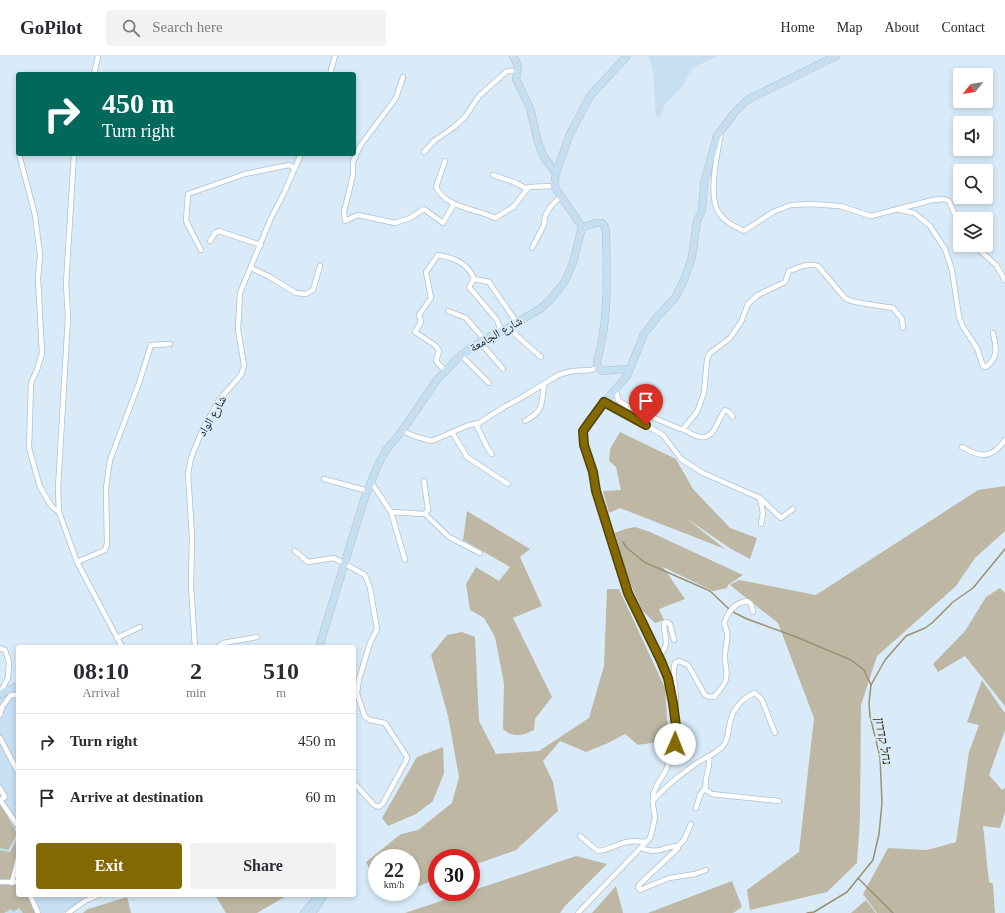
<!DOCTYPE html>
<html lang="en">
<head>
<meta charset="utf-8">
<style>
	body { margin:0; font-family:"Times New Roman","Noto Naskh Arabic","Noto Sans Hebrew",serif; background:#f2f2f3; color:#2b2b33; height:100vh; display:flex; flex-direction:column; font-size:15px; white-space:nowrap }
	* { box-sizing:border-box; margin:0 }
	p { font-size:13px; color:#7c7c81 }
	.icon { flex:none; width:22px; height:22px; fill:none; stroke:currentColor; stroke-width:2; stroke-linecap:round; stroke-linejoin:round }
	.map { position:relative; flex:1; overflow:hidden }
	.details { position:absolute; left:16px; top:589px; width:340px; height:252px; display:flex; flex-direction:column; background:#fff; border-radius:4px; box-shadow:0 2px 6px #0003 }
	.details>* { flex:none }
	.guide { position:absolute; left:16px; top:16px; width:340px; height:84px; border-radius:4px; box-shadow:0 2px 6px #0003; background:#00695c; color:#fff; overflow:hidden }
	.needle { width:26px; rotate:240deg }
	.tools { position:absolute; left:953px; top:12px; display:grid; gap:8px }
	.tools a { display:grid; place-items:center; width:40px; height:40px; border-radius:4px; background:#fff; box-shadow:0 2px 6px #0003; font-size:20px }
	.speed { position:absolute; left:368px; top:793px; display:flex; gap:8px; font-size:20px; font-weight:700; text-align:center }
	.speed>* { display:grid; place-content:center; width:52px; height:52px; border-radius:50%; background:#fff; box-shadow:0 2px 6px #0003; line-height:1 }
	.speed small { font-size:10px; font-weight:400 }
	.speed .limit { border:6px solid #d22; background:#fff; color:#111 }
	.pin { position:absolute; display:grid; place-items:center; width:34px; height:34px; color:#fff; margin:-41px -17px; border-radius:50% 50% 50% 0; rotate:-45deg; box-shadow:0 0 4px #0007 }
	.pin .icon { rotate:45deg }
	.me { position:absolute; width:44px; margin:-22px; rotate:1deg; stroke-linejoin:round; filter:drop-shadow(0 0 3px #0008) }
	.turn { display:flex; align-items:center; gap:14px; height:84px; padding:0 20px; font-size:18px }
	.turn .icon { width:52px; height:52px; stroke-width:2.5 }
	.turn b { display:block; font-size:28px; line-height:34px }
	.eta { display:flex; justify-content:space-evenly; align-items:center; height:68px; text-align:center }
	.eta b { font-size:24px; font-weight:700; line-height:28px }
	.action { display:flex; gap:8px; margin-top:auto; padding:8px 20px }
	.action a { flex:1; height:46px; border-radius:4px; background:#846903; color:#fff; font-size:16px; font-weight:700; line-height:46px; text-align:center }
	.action a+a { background:#f2f2f3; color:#2b2b33 }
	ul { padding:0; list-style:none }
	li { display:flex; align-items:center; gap:12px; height:56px; padding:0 20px; border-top:1px solid #e1e1e2 }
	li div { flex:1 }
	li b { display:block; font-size:15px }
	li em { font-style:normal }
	header { display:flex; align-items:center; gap:24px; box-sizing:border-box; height:56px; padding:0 20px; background:#fff; border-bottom:1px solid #e1e1e2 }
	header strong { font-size:19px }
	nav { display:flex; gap:22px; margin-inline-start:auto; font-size:14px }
	.search { width:280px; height:36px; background:#f2f2f3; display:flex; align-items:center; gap:10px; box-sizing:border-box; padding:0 14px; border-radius:4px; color:#7c7c81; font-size:15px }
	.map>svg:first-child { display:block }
	.built { fill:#c7dff2 }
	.green { fill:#beb7a3 }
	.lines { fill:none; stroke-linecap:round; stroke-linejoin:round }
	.stream { stroke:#9b9070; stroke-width:1.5 }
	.street-casing { stroke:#afc0ce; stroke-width:6 }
	.secondary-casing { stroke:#afc0ce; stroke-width:8 }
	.street { stroke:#fff; stroke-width:4.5 }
	.secondary { stroke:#c5dff1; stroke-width:7 }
	.route-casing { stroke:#564402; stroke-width:10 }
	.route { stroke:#846903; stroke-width:7 }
	.labels { text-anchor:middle; stroke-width:4; stroke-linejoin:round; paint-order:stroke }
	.street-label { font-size:12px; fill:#141a1f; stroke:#d9ebf9 }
	.water-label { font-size:13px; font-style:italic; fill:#382b00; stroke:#d9ebf9 }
</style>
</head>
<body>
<header>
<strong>GoPilot</strong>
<div class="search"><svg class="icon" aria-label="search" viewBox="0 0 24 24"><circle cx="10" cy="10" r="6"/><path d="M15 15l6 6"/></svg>Search here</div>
<nav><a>Home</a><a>Map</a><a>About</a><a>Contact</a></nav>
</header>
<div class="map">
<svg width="1005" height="857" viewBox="0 0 1005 857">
	<rect width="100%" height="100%" fill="#d9ebf9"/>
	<g class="built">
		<polygon points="649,0 718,0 692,12 684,28 665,48 661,61 656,61 653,14"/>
		<polygon points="18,633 18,839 95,839 63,857 0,857 0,644 5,637"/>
	</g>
	<g class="green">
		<polygon points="620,376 676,403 693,433 730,472 757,482 750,503 731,493 686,462 725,493 620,452 609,457 603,435 621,434 616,411 609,405 610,393"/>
		<polygon points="1005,430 1005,475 975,502 956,530 877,600 861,649 860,762 857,807 827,836 750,854 747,834 799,796 814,662 778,567 730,529 739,524 816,539 978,434"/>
		<path d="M 467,455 L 530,493 L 520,501 L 542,550 L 513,562 L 552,641 L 535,663 L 534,674 C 522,680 514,682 503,673 L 504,628 L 495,581 L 484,562 L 470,554 L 466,528 L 476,511 L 499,525 L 510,511 L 463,484 Z"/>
		<polygon points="635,471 650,476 743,519 728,529 727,532 713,535 663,511 685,543 659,553 664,564 655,567 642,554 627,520 615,477 625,473"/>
		<polygon points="1000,532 1005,537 1005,650 965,600 938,616 933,608 965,575 986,541"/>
		<polygon points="607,533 619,533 665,632 668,676 657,686 638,689 625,678 608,687 586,696 560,685 543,705 553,726 558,755 516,794 471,810 471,802 437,802 437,823 411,833 411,802 377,802 377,828 366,806 401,778 418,774 452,747 459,721 448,660 431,599 447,579 462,576 475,581 479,665 496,698 539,695 589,662 604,610"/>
		<polygon points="982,624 1004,656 1005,656 1005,674 989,719 1002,734 1005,732 1005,756 1000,772 983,770 989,826 993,828 995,857 877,857 863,838 888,792 927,794 956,786 969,696 979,669 967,666"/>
		<polygon points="443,691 444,717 433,745 416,758 388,770 382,762 417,701"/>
		<polygon points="0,746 17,778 8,794 0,792"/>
		<polygon points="18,781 18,798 11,826 0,825 0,794 10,796"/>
		<polygon points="576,800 607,808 565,850 560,857 405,857"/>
		<polygon points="732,825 742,851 733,857 648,857"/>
		<polygon points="0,829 18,829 18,839 27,839 30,843 36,857 23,857 19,852 13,856 11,853 4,857 0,857"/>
		<polygon points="616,830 623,857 592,857"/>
		<polygon points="215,839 288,839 257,857 226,857"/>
		<polygon points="127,841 131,857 83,857 88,853"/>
		<polygon points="866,844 876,857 851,857"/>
	</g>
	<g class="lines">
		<g class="stream">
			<polyline points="623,486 626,491 644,506 710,535 729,553"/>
			<polyline points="733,556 747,563 794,580 851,604 864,614 871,629"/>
			<polyline points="858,822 893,857"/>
			<polyline points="807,857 814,856 847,836 873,804 879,778 882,747 880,701 870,660 869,647 871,629 885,604 906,580 925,572 932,567 953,546 973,532 1005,493"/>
		</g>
		<defs>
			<g id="street">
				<polyline points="94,18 98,0"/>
				<polyline points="330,18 335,0"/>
				<polyline points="403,21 396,42 360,90 353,106 353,119 344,156 345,165 358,159 395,167 410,162 424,153 443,167 454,148"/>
				<path d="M 721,76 C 718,95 707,141 719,157 C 725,166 734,170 744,175 L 773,156 L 791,149 L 810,148 L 840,150 L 871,160 L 933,144 L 944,143 L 949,145 L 960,170"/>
				<polyline points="424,96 434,85 454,71 465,61 479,40 507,15 516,15"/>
				<polyline points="19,98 35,159 40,199 38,222 42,297 37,314 31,327 29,392 40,431 52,451 59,456"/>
				<polyline points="74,98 66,228 68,260 58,433 59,456 77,506 122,591"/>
				<path d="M 445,105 L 436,131 C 447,153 475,152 495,162 L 513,151 L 529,131 L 554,130"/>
				<polyline points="493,119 516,127 527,133"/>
				<path d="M 900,154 L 914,157 L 930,170 L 945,193 L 952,214 L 959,261 L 963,271 L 977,292 L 983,310 L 986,311 C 999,302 996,290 993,277"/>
				<polyline points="210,185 215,177 219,175 261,189"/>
				<polyline points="974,189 996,209 1005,224"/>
				<polyline points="532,192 544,169 545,160 551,150 560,141"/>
				<polyline points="201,194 186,165 188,138 245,118 289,109 295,112"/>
				<polyline points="251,212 268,220 296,237 306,238 313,234 320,210"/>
				<polyline points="474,223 489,226 517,267"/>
				<polyline points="448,255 466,262 484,283"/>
				<polyline points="510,271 517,280 541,301"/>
				<polyline points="480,286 503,313"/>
				<polyline points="461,299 489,327"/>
				<path d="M 445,315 L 436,305 L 439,295 L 436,290 L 415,276 L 421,266 L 419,259 L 431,242 L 426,216 L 438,199 C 454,202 468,207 474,223 L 469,231 L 497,264 L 501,275"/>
				<path d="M 616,334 L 618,344 L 629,351 L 680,373 L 683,373 L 697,356 L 704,337 L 707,304 L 709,298 L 730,282 L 741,266 L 748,248 L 758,239 L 785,226 L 789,215 C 798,212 809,206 818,210 L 845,242 L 851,245 L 867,248 L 893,252 L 902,263 L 903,272"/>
				<polyline points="604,346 663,379 681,403 703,417 760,442 763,457 761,468"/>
				<path d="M 525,365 C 545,354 541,348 544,328"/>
				<polyline points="476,368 488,393 492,398"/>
				<path d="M 683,373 C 688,376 695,381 701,381 C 715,383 718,362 725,354 L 729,356 L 733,361"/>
				<polyline points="402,375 417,381 432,385 469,369 479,367 504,351 526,339 558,319 572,315 591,314 598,311"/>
				<polyline points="452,376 467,401 508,428"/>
				<path d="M 962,391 C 981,402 991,403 1005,384"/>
				<polyline points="324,423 368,435"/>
				<polyline points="424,425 428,454 425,458"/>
				<polyline points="371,426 391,456 425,458 449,481 480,497"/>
				<polyline points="760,442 781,462 793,453"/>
				<polyline points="391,456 405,504"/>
				<polyline points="295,495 308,506 334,502 365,519 370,532 377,573 370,587 359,623 357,638 365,661 370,664 385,667 407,701 406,705 383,747 379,751 374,749 354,727"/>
				<polyline points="77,506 105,494 107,488 106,432 110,404 139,327 151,289 170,288"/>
				<polyline points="117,582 140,571"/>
				<polyline points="195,591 191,530 192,481 188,417 191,402 202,375 219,344 241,319 244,310 238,273 240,237 271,162 284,137 301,98"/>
				<polyline points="218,591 223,587 257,581"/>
				<polyline points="0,592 5,594 9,606 8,622 0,637"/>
				<path d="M 659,601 C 671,586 664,583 664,567 L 667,566 L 670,568 L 674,584"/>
				<path d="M 673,651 L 676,648 C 677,637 671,616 675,607 L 679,605 L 688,609 L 705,639 L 710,641 L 714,641 C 718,636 725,629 726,623 C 728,614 724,607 725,598 C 726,585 730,581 724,567 C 729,555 734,547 747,545 L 751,548 L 753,556"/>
				<polyline points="0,659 2,651 11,639 18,639"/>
				<polyline points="0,682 18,716"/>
				<path d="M 709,700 C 711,714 703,722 706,734 L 712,738 L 779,745"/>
				<polyline points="0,732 5,741 0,744"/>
				<polyline points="0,744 18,770"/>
				<path d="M 653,745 C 666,729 683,717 700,705 C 708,700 720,696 725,687 C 729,680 728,669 732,660 C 735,651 745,640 755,637 L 762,644 L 775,677"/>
				<polyline points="696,752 700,739 705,732"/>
				<path d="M 580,780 L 598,795 C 609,794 617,788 627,786 C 633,784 640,786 647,786"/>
				<polyline points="677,791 684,784 691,768"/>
				<path d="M 641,792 C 659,799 661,791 677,790 L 678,792 L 640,828 L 638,831 L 640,834 L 669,822 L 695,818 L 706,814"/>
				<polyline points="0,826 18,826"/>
				<polyline points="12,827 18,803"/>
				<polyline points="30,839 38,857"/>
				<polyline points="68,857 85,845 99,839"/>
				<polyline points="578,857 650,782 652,775 655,761 653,750 653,739 657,729 666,714 675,688 676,670 673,647 667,622 661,605 628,537 606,463"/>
			</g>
			<g id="secondary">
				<polyline points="513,0 518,9 516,23 530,52 538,86 544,101 556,117"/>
				<path d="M 582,171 L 596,167 L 602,167 L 605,171 L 606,177 C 607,220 609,264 597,305 L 598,311 L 602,315 L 625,313 L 628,315"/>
				<polyline points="606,463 597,435 593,416 584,389 583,375 596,356 627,320 644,278 659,259 675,242 684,224 692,201 697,165 702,155 704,127 717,80 734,57 747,44 836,0"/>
				<polyline points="319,591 364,444 377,411 386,394 402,375 436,325 462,298 484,283 508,272 540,253 551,243 565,225 573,207 582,171 554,130 556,117 570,78 590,40 627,0"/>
				<polyline points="0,639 7,634 18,630"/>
				<polyline points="304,857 314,846 317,839"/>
				<polyline points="312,857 324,839"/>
			</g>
		</defs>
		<use href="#street" class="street-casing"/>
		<use href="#secondary" class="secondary-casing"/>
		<use href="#street" class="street"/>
		<use href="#secondary" class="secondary"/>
	</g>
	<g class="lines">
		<defs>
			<polyline id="route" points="646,369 604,346 583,375 584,389 593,416 596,435 628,537 661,605 668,622 673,647 676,670 675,688"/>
		</defs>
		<use href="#route" class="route-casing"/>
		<use href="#route" class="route"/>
	</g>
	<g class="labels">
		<g class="street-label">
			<text transform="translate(496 278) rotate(-30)" y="4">شارع الجامعة</text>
			<text transform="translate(212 360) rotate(-60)" y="4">شارع الواد</text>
		</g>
		<g class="water-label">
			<text transform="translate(884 685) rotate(80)" y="5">נחל קדרון</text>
		</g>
	</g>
</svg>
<div class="tools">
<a><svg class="needle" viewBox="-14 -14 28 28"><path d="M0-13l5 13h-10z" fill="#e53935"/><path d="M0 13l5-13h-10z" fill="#7c7c81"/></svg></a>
<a><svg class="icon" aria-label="sound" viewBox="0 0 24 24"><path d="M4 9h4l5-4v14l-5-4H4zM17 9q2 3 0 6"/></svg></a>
<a><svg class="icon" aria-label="search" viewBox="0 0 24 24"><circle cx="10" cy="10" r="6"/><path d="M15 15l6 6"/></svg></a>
<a><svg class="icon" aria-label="layers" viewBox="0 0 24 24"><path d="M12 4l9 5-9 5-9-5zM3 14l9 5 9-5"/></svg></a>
</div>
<div class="speed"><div>22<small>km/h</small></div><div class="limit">30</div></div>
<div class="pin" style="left:646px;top:369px;background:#d93025"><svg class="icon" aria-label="arrive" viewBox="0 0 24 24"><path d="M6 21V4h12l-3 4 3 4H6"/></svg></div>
<svg class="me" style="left:675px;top:688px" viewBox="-20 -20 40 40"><circle r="19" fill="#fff"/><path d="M0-13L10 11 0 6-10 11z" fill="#846903"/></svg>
<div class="guide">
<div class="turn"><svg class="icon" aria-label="right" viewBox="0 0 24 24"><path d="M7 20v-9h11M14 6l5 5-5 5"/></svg><div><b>450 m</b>Turn right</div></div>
</div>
<section class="details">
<div class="eta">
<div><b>08:10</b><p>Arrival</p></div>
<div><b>2</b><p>min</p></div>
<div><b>510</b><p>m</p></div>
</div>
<ul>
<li><svg class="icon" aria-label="right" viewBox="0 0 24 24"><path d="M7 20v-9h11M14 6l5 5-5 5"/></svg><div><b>Turn right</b></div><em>450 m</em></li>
<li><svg class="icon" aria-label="arrive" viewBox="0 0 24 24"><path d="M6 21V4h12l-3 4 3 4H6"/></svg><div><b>Arrive at destination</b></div><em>60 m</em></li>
</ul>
<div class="action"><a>Exit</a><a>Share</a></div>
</section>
</div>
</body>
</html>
